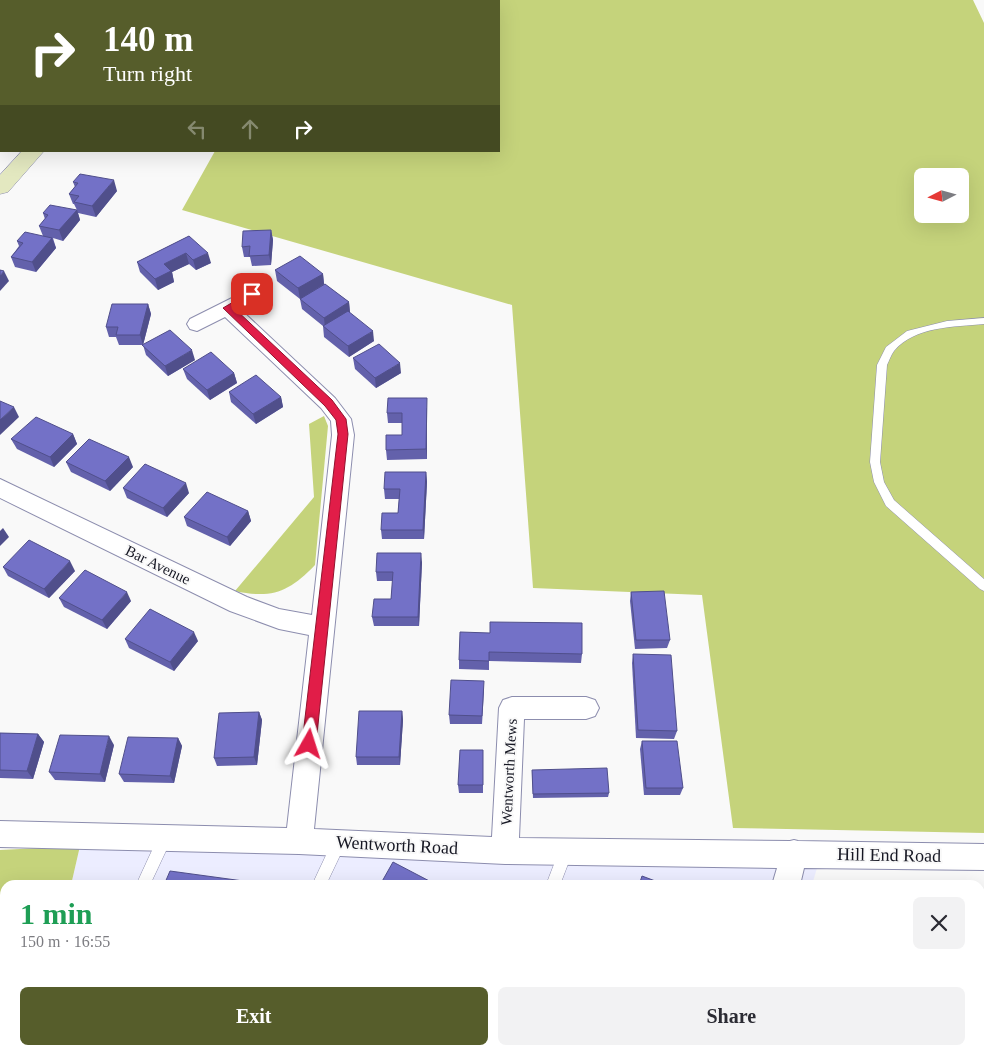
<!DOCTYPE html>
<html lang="en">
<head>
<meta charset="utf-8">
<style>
	body { margin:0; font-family:"Times New Roman",serif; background:#f2f2f3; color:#2b2b33; height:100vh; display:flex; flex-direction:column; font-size:19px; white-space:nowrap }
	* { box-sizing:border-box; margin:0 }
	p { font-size:16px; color:#7c7c81 }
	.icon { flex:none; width:28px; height:28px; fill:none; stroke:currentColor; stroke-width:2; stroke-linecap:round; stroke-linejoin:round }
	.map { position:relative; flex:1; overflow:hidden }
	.drawer { position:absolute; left:0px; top:880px; width:985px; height:175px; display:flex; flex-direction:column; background:#fff; border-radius:15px 15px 0 0; box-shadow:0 5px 20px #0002 }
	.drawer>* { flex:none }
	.banner { position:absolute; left:0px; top:0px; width:500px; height:152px; box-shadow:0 5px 20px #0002; background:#565d2b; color:#fff; overflow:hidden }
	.needle { width:32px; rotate:264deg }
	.buttons { position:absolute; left:914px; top:168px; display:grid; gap:10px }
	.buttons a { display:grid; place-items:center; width:55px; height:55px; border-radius:8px; background:#fff; box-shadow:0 5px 20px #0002; font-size:25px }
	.pin { position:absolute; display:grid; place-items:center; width:42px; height:42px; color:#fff; margin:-21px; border-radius:10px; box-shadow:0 2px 8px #0006 }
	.me { position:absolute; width:55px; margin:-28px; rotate:6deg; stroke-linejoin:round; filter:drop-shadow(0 0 4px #0008) }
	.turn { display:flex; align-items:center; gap:18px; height:105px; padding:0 20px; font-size:22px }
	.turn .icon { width:65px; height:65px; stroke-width:2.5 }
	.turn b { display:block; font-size:35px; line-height:42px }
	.lanes { display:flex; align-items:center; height:48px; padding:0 20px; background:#0003; justify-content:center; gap:25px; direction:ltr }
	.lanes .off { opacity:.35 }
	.round { display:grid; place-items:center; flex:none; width:52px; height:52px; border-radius:8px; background:#f2f2f3 }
	.head { display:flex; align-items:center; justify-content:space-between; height:85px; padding:0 20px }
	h1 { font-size:30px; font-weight:600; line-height:38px; color:#1e9e55 }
	.action { display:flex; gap:10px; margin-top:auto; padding:10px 20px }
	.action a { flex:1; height:58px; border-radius:8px; background:#565d2b; color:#fff; font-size:20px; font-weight:600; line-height:58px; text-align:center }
	.action a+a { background:#f2f2f3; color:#2b2b33 }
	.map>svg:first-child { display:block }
	.built { fill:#ecedff }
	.green { fill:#c5d37b; fill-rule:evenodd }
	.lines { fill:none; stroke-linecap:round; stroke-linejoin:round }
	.service-casing { stroke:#8c8dae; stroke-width:1 }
	.minor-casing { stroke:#8c8dae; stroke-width:2 }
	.secondary-casing { stroke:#8c8dae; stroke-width:1 }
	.service { fill:#fff; fill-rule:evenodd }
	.minor { fill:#fff; fill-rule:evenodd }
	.secondary { fill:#e3e8c0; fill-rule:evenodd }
	.wall { fill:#6361ab }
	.shaded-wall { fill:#504f8b }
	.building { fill:#7371c7; stroke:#504f8b }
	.route { fill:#e11d48; stroke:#92132f }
	.labels { text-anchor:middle; stroke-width:4; stroke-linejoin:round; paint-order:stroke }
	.street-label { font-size:15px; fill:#161723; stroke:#f9f9f9 }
	.near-street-label { font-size:18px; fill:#161723; stroke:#f9f9f9 }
</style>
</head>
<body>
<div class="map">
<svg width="984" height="1055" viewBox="0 0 984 1055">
	<rect width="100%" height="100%" fill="#f9f9f9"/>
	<g class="built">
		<polygon points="80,846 817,868 812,885 71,885"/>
		<polygon points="35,1050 904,1050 904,1055 40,1055"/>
	</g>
	<g class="green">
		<path d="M 366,0 L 973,0 L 984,23 L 984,833 L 733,828 L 702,595 L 533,588 L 512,305 L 182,210 L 215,151 L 499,151 L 499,1 ZM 922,176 L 960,176 L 960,214 L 922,214 Z"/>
		<path d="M 324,416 L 328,426 L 315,565 C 289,592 272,599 235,591 L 314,497 L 309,424 Z"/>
		<polygon points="80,846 71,885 5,885 5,919 0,919 0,850"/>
	</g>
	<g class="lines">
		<defs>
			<g id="service">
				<path d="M 984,318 L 984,324 C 954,327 915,326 894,351 C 891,355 889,361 887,365 L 880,462 L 884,482 L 894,500 L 984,579 L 984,591 L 980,589 L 886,506 L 874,482 L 870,462 L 877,365 L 886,347 L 907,331 L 947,321 Z"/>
				<polygon points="165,831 170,833 172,838 150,885 136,885 160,833"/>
				<polygon points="339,836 344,838 346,843 326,885 312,885 334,838"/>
				<polygon points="566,844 571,846 573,851 560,885 546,885 561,846"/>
				<polygon points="230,1050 247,1050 245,1055 228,1055"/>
				<polygon points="482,1050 498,1050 496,1055 480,1055"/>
			</g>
			<g id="minor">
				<rect x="0" y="14" width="1" height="9"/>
				<polygon points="252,288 259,289 262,294 259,299 240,309 335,398 351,419 354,435 314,829 492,837 499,708 503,700 512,697 586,697 595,700 599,708 595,716 586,719 524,719 519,838 790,841 794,840 798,841 984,844 984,870 804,868 800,885 772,885 777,868 505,864 299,854 0,847 0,821 287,828 309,635 279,629 230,611 0,498 0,479 247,597 279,609 312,615 332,435 331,421 321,408 225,317 197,331 190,329 187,324 190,319"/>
				<polygon points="728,1050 758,1050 756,1055 726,1055"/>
			</g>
			<polygon id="secondary" points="22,151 44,151 8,192 0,194 0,175"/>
		</defs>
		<use href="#service" class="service-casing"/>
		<use href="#minor" class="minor-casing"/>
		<use href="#secondary" class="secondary-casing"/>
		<use href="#service" class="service"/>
		<use href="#minor" class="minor"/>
		<use href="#secondary" class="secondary"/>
	</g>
	<g class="wall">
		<polygon points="45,0 90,0 89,1 45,1"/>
		<polygon points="73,182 117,191 96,217 78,213 80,220 63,241 53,238 56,248 36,272 15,267 11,257 19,246 17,241 43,236 39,226 45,219 43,213 77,210 74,204 73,204 69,194 75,187"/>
		<polygon points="271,230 273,240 271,265 252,266 250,257 244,257 242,247"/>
		<polygon points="189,236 211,263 196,270 189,264 172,272 174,282 158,290 140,272 137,262"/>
		<polygon points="275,270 323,274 324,284 349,302 350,313 374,341 349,357 324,337 323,326 302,309 300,299 277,281"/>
		<polygon points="148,304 151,314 143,345 195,360 168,376 146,355 143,345 119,345 116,337 109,337 106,327"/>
		<polygon points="353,358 401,373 376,388 355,369"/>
		<polygon points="183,369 234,373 237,383 210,400 187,379"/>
		<polygon points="229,392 281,397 283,407 256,424 231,402"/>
		<polygon points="427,408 427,459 387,460 386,450 402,435 402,423 388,423 387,413"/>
		<polygon points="73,434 77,444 54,467 17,449 11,439"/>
		<polygon points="66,462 133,467 110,491 71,472"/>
		<polygon points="426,472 427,482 424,539 382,539 381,530 398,513 399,499 385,499 384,489"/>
		<polygon points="123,488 189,493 167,517 127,498"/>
		<polygon points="248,511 251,521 230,546 187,526 184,517"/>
		<polygon points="422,562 419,626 374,626 372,617 391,599 393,581 377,581 376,572"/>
		<polygon points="3,567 75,571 49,598 8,576"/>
		<polygon points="631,592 670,640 667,648 635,649 630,601"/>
		<polygon points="59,598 131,601 107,629 64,607"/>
		<polygon points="490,633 582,654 581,663 489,661 489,670 459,669 459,660"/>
		<polygon points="125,639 198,641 174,671 129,648"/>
		<polygon points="633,654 677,731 674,739 636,738 632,663"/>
		<polygon points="484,690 482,724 450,724 449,715"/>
		<polygon points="402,711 403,720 400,765 357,765 356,757"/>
		<polygon points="259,712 262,720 257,765 217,766 214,758"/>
		<polygon points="0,733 38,734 44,742 33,779 0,778"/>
		<polygon points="178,738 182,746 174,783 124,782 119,774"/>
		<polygon points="642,741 683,788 680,795 644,795 640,749"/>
		<polygon points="114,745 105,782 55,780 49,772"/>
		<polygon points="483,750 483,793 459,793 458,785"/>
		<polygon points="532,770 609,793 608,797 533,798"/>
		<polygon points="962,1050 980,1050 984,1055 962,1055"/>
	</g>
	<g class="shaded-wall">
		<polygon points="1,29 1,44 0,45 0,30"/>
		<polygon points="1,112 1,125 0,126 0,113"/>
		<polygon points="114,180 117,191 96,217 92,206"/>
		<polygon points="77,210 80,220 63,241 59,230"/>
		<polygon points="271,230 273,240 271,265 269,255"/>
		<polygon points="52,238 56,248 36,272 32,262"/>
		<polygon points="186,253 189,264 172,272 174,282 158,290 155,279 164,264"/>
		<polygon points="208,253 211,263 196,270 193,260"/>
		<polygon points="4,271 9,281 0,291 0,276"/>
		<polygon points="323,274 324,284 300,299 298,288"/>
		<polygon points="349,302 350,313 325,328 324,318"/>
		<polygon points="148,304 151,314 143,345 140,335"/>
		<polygon points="373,331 374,341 349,357 348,346"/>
		<polygon points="192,350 195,360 168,376 165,366"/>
		<polygon points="400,363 401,373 376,388 375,378"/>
		<polygon points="234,373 237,383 210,400 207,390"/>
		<polygon points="281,397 283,407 256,424 253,414"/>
		<polygon points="427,398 427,459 426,449"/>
		<polygon points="14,407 19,417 0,435 0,420"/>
		<polygon points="73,434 77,444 54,467 50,457"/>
		<polygon points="129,457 133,467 110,491 105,481"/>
		<polygon points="426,472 427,482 424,539 423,530"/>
		<polygon points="186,483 189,493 167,517 163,508"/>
		<polygon points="248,511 251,521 230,546 227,537"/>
		<polygon points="3,528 9,537 0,546 0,531"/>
		<polygon points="421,553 422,562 419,626 418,617"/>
		<polygon points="70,561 75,571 49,598 44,589"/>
		<polygon points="127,592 131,601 107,629 102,620"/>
		<polygon points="194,632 198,641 174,671 170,662"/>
		<polygon points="402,711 403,720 400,765 399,757"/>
		<polygon points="259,712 262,720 257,765 254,757"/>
		<polygon points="38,734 44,742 33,779 27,771"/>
		<polygon points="109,736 114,745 105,782 100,774"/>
		<polygon points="178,738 182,746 174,783 170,776"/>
		<polygon points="188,1050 198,1050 196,1055 186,1055"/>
		<polygon points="426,1050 431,1050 428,1055 423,1055"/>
	</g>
	<g class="building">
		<rect x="209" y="0" width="20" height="1"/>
		<polygon points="80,174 114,180 92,206 74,202 79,196 69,194 78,183 73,182"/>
		<polygon points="50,205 77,210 59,230 39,226 48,215 43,213"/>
		<polygon points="271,230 269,255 249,256 250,246 242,247 243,231"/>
		<polygon points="25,232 52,238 32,262 11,257 23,243 17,241"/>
		<polygon points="189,236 208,253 193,260 186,253 164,264 171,271 155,279 137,262"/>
		<polygon points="300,256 323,274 298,288 275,270"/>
		<polygon points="0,270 4,271 0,276"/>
		<polygon points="325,284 349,302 324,318 300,299"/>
		<polygon points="112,304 148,304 140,335 116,335 118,327 106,327"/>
		<polygon points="348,311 373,331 348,346 323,326"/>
		<polygon points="170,330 192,350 165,366 142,345"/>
		<polygon points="379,344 400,363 375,378 353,358"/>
		<polygon points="211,352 234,373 207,390 183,369"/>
		<polygon points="256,375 281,397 253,414 229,392"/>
		<polygon points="388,398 427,398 426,449 386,450 386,435 402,435 402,413 387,413"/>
		<polygon points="0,401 14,407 0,420"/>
		<polygon points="36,417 73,434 50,457 11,439"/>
		<polygon points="89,439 129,457 105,481 66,462"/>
		<polygon points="145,464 186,483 163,508 123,488"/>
		<polygon points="385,472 426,472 423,530 381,530 382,513 398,513 400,489 384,489"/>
		<polygon points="207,492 248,511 227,537 184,517"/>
		<polygon points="29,540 70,561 44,589 3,567"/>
		<polygon points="377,553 421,553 418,617 372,617 374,599 391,599 393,572 376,572"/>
		<polygon points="85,570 127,592 102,620 59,598"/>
		<polygon points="664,591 670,640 636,640 631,592"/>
		<polygon points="150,609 194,632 170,662 125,639"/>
		<polygon points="490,622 582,623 582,654 489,652 489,661 459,660 460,632 490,633"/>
		<polygon points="633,654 671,655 677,731 638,730"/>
		<polygon points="451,680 484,681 482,716 449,715"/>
		<polygon points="359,711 402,711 399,757 356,757"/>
		<polygon points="259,712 254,757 214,758 219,713"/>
		<polygon points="0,733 38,734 27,771 0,770"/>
		<polygon points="60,735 109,736 100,774 49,772"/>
		<polygon points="128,737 178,738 170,776 119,774"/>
		<polygon points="642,741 677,741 683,788 646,788"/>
		<polygon points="460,750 483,750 483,785 458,785"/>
		<polygon points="607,768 609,793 533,794 532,770"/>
		<polygon points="393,862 437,885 380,885"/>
		<polygon points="170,871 258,883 257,885 164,885"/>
		<polygon points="642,876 666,885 639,885"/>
		<polygon points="980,1017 984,1018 984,1055 969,1055 969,1050 980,1050"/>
		<polygon points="128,1050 188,1050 186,1055 126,1055"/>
		<polygon points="283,1050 426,1050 423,1055 280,1055"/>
		<polygon points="589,1050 705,1050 704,1055 587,1055"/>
	</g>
	<polygon class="route" points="252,291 257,294 255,296 234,308 332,400 346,419 348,434 316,744 314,748 309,749 304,748 302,744 338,434 336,420 325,406 223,308"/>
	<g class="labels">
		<g class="street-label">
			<text transform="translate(158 565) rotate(26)" y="5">Bar Avenue</text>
			<text transform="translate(509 772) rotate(-87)" y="5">Wentworth Mews</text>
		</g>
		<g class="near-street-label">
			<text transform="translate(397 845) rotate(3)" y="6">Wentworth Road</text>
			<text transform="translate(889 855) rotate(1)" y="6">Hill End Road</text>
		</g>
	</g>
</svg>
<div class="buttons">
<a><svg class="needle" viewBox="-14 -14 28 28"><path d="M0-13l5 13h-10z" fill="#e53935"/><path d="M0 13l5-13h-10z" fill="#7c7c81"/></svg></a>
</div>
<div class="pin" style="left:252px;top:294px;background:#d93025"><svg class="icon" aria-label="arrive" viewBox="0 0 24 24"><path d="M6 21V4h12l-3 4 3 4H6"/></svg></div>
<svg class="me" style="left:309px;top:744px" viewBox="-20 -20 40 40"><path d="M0-17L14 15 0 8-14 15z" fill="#e11d48" stroke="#fff" stroke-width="4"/></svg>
<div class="banner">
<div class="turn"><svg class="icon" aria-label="right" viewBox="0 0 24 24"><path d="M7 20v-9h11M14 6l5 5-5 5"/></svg><div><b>140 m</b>Turn right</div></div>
<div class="lanes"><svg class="icon off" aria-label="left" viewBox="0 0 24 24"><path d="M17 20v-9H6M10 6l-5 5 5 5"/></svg><svg class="icon off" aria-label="ahead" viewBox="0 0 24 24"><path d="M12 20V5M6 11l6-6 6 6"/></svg><svg class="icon" aria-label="right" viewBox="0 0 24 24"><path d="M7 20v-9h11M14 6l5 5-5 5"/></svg></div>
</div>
<section class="drawer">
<div class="head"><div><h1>1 min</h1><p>150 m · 16:55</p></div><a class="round"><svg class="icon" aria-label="close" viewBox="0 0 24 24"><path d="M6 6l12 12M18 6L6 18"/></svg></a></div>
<div class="action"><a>Exit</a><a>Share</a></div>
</section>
</div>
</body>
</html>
